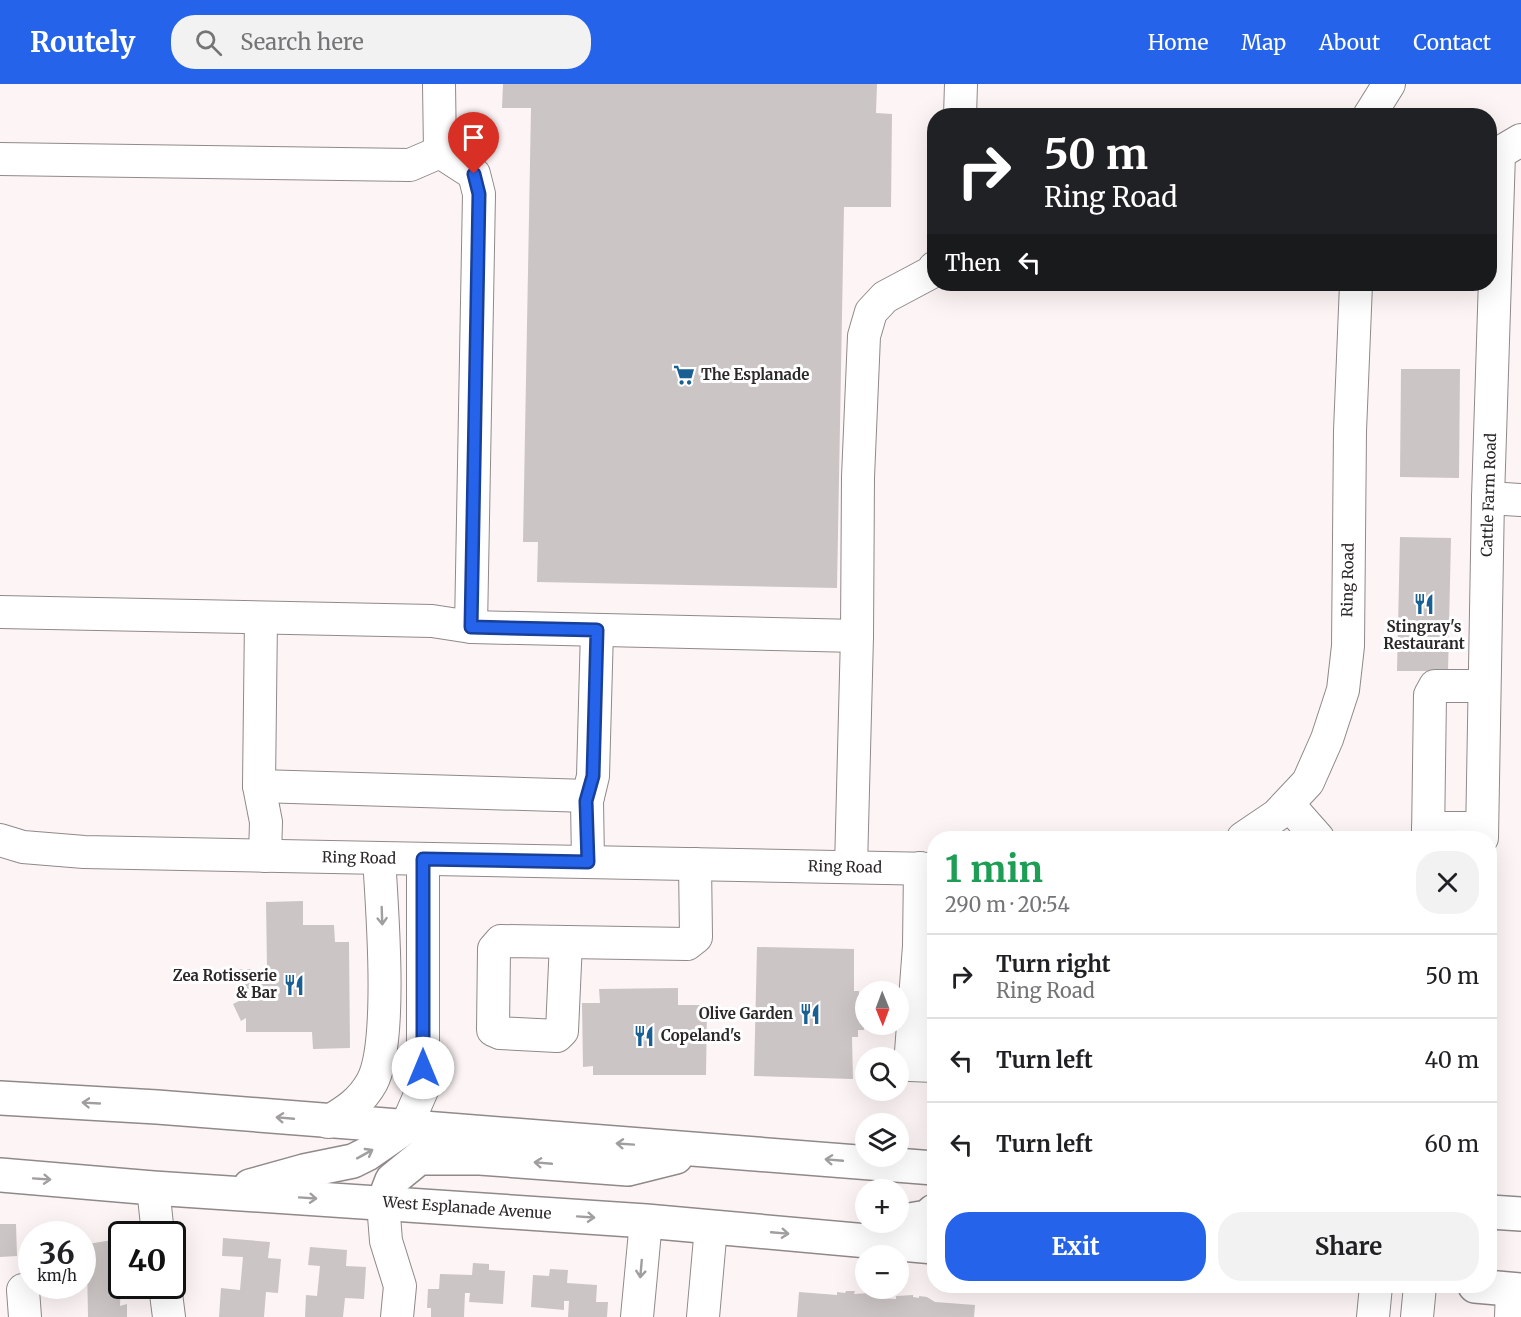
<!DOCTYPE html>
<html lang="en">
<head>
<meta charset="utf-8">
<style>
	body { margin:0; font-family:Merriweather,serif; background:#f2f2f2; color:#202124; height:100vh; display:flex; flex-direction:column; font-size:22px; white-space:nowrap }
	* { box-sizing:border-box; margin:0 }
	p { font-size:20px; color:#757577 }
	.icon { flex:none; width:33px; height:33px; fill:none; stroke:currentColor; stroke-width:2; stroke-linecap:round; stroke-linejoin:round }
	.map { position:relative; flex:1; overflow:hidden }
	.sheet { position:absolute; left:927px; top:747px; width:570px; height:462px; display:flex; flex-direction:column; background:#fff; border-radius:24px; box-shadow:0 6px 24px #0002 }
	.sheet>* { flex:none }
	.hud { position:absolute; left:927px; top:24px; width:570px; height:183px; border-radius:24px; box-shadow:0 6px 24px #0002; background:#202124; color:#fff; overflow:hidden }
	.needle { width:39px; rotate:179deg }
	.fabs { position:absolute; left:855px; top:897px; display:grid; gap:12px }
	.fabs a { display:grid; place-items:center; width:54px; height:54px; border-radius:50%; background:#fff; box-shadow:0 6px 24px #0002; font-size:30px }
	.speed { position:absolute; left:18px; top:1137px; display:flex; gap:12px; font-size:30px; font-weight:700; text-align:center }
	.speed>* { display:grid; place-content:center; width:78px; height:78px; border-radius:50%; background:#fff; box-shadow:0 6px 24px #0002; line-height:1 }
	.speed small { font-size:15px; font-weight:400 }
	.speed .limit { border:3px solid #111; border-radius:9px; background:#fff; color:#111 }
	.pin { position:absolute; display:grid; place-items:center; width:51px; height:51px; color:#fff; margin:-62px -26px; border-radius:50% 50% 50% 0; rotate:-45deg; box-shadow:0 0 6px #0007 }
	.pin .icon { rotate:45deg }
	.me { position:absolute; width:66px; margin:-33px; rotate:0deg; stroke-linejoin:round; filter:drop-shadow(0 0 4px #0008) }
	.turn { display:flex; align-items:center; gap:21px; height:126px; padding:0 18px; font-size:27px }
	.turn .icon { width:78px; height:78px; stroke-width:2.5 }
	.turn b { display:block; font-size:42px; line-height:51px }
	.then { display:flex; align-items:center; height:57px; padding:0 18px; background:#0003; gap:12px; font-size:22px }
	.round { display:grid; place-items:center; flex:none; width:63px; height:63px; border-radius:24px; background:#f2f2f2 }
	.summary { display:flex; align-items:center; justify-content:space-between; height:102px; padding:0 18px }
	h1 { font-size:36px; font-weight:700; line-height:45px; color:#1e9e55 }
	.button { display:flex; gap:12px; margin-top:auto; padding:12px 18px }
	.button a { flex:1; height:69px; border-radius:24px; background:#2563eb; color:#fff; font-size:24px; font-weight:700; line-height:69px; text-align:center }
	.button a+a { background:#f2f2f2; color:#202124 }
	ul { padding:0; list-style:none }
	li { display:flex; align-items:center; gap:18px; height:84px; padding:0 18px; border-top:2px solid #e0e0e0 }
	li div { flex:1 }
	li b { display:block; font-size:22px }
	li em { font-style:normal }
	header { display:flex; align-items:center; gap:36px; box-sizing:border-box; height:84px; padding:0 30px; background:#2563eb; color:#fff }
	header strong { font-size:28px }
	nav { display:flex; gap:33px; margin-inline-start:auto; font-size:21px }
	.search { width:420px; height:54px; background:#f2f2f2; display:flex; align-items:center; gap:15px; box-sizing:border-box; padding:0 21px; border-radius:24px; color:#757577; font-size:22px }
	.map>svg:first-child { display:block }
	.building { fill:#ccc5c5 }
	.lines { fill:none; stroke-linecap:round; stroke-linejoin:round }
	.minor-casing { stroke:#908989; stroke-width:34 }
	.major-casing { stroke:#908989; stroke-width:36 }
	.minor { stroke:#fff; stroke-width:32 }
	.major { stroke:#fff; stroke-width:33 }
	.oneway { stroke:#a09e9e }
	.route-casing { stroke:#184099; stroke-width:15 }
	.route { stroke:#2563eb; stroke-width:10 }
	.labels { text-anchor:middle; stroke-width:6; stroke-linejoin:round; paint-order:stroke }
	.poi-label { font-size:15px; font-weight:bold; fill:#2b2828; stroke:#fff; text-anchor:start }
	.street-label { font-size:15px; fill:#2b2828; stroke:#fff }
</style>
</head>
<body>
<header>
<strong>Routely</strong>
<div class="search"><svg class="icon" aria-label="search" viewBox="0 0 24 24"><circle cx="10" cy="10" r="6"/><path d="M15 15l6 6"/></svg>Search here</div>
<nav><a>Home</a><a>Map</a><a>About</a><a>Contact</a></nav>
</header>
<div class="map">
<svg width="1521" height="1233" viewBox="0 0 1521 1233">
	<rect width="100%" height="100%" fill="#fdf5f5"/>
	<g class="building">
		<polygon points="503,0 877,0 876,29 892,30 891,123 844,123 837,504 537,498 538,458 523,458 531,24 502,24"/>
		<polygon points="1401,285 1460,285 1459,394 1400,393"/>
		<polygon points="1400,453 1451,454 1448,587 1397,587"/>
		<polygon points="303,817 303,841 334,841 335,858 349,858 350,964 313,965 312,948 246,948 246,934 241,937 233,920 239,917 239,885 267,885 266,818"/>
		<polygon points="757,863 854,865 854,907 859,907 859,914 864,914 864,946 858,946 858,953 852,953 853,995 754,992"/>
		<polygon points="678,904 678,921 707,921 706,991 593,991 593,982 583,983 582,919 600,919 599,905"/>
		<polygon points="0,1140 16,1140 17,1172 0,1173"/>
		<polygon points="62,1147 81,1147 82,1150 62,1150"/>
		<polygon points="223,1154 270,1158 268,1174 281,1175 278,1209 266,1208 264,1233 219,1233 221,1204 240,1206 243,1173 222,1172"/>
		<polygon points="112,1156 113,1176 122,1174 120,1222 127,1220 127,1233 88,1233 87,1177 82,1178 82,1161"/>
		<polygon points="310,1163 347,1166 346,1182 366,1183 364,1215 345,1214 343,1233 305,1233 306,1211 317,1212 320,1182 308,1181"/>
		<polygon points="473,1179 489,1180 489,1186 505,1187 503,1220 469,1218 470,1209 465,1209 464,1233 431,1233 431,1224 427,1224 428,1205 439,1205 440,1190 472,1191"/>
		<polygon points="550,1185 568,1186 567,1199 597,1201 596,1218 608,1218 607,1233 568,1233 569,1217 564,1217 564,1226 531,1223 533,1191 549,1192"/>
		<polygon points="846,1207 855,1207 854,1210 869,1209 877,1211 876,1214 896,1215 896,1212 913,1211 913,1213 919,1214 919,1212 927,1213 935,1218 975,1221 974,1233 797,1233 799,1208 837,1211 837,1208 845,1209"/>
	</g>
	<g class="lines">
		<defs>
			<g id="minor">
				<polyline points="439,0 440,68 474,90 479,110 471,543"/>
				<polyline points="960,32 961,0"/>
				<polyline points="1369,32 1389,0"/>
				<polyline points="0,75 410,81 440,68"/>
				<polyline points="1488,414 1521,416"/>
				<polyline points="0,528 432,537 471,543 857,552 858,393 864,252 871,228 885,213 932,188 934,184"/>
				<polyline points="261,534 259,702 266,738 265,772"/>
				<polyline points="259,702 588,712"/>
				<polyline points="1288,720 1318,754"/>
				<polyline points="1428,744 1482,744"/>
				<polyline points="1243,754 1277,731 1308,698 1327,655 1343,606 1348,562 1350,347 1356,200"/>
				<polyline points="1428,754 1430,611 1435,602 1484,602"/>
				<polyline points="1482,754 1488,414 1499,69 1521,56"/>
				<polyline points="0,756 23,763 84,768 934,785"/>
				<polyline points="588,778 587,717 593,692 597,546"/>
				<polyline points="851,783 857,552"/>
				<polyline points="920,784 919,862 910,981 934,982"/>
				<polyline points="566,858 562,947 557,952 500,949 493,946 494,865 501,857 687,860 696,853 695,780"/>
				<path d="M 328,1038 C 346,1027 361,1018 372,998 C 393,959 382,823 379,774"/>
				<polyline points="406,1043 423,1004 423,775"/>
				<polyline points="153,1104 158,1150"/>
				<polyline points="383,1119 386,1157 400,1202 397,1233"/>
				<polyline points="165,1202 169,1233"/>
				<polyline points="23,1206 25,1233"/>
				<polyline points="637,1233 646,1137"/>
				<polyline points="703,1233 711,1143"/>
				<polyline points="1373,1233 1376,1202"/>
				<polyline points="1417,1233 1420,1202"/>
				<polyline points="1511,1233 1512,1205"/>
			</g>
			<g id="major">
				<polyline points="0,1014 157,1023 934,1084"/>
				<polyline points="0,1091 153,1104 646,1137 934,1163"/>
				<polyline points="250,1102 304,1087 353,1077 367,1070 406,1043"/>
				<polyline points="383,1119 392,1096 419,1074 480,1074 628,1085 676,1073"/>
				<polyline points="1490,1128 1521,1130"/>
				<polyline points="898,1138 927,1133 934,1127"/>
				<polyline points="1475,1202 1521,1206"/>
			</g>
		</defs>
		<use href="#minor" class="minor-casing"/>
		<use href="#major" class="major-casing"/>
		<use href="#minor" class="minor"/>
		<use href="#major" class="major"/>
	</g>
	<defs><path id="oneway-shaft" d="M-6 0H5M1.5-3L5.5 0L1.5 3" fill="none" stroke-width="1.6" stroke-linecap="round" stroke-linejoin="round" transform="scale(1.5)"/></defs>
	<g class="oneway">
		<use href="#oneway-shaft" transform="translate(382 832) rotate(88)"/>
		<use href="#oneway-shaft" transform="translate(91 1019) rotate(-177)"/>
		<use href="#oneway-shaft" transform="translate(285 1034) rotate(-175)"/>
		<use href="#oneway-shaft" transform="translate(625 1060) rotate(-176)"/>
		<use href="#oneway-shaft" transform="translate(365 1070) rotate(-29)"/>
		<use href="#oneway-shaft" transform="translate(834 1076) rotate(-175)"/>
		<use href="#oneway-shaft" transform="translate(543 1079) rotate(-175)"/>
		<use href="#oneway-shaft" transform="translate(42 1095) rotate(4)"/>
		<use href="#oneway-shaft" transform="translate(308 1114) rotate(4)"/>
		<use href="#oneway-shaft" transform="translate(586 1133) rotate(4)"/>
		<use href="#oneway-shaft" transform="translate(780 1149) rotate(5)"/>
		<use href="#oneway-shaft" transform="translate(641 1185) rotate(95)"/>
	</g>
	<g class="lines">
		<defs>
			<polyline id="route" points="423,984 423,775 588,778 586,717 593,692 597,546 471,543 479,110 474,90"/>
		</defs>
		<use href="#route" class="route-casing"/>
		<use href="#route" class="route"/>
	</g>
	<defs>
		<symbol id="supermarket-bare" viewBox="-9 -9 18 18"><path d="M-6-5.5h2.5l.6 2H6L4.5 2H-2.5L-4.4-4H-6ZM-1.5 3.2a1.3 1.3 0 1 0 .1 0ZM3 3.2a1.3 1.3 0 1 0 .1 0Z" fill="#186094" stroke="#fff" stroke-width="2.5" paint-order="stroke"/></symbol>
		<symbol id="restaurant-bare" viewBox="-9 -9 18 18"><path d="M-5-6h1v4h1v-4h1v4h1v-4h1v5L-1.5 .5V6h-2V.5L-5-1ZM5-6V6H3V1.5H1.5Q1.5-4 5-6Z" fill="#186094" stroke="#fff" stroke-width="2.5" paint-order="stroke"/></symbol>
	</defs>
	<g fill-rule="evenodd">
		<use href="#supermarket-bare" x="669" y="276" width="30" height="30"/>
		<use href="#restaurant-bare" x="1409" y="505" width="30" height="30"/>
		<use href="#restaurant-bare" x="279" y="886" width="30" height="30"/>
		<use href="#restaurant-bare" x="795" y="915" width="30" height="30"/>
		<use href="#restaurant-bare" x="629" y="937" width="30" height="30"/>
	</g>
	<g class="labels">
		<g class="poi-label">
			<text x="701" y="296">The Esplanade</text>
			<text x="1424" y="548" text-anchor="middle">Stingray's<tspan x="1424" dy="17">Restaurant</tspan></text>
			<text x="277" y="897" text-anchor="end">Zea Rotisserie<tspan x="277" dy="17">&amp; Bar</tspan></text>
			<text x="793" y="935" text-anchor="end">Olive Garden</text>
			<text x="661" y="957">Copeland's</text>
		</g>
		<g class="street-label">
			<text transform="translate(1489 411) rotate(-88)" y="5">Cattle Farm Road</text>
			<text transform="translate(1348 496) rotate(-89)" y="5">Ring Road</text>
			<text transform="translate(359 774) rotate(1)" y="5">Ring Road</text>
			<text transform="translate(845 783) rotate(1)" y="5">Ring Road</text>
			<text transform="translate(467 1124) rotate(4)" y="5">West Esplanade Avenue</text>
		</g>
	</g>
</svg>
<div class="fabs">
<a><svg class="needle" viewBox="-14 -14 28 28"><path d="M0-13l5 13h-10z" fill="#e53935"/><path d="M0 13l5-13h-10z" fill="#757577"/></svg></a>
<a><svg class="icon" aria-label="search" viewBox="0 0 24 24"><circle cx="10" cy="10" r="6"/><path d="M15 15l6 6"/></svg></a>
<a><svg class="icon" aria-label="layers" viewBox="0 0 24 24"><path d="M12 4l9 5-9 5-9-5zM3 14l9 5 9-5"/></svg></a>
<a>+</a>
<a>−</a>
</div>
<div class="speed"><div>36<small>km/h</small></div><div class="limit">40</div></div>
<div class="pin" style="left:474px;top:90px;background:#d93025"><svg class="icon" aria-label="arrive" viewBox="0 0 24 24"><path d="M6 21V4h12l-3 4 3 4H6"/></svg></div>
<svg class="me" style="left:423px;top:984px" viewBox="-20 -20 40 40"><circle r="19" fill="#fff"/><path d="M0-13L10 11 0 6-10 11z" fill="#2563eb"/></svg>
<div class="hud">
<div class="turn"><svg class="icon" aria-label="right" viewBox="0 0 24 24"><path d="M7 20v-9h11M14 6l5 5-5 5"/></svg><div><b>50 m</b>Ring Road</div></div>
<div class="then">Then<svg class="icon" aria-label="left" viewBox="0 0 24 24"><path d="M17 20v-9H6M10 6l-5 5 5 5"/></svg></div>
</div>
<section class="sheet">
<div class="summary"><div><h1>1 min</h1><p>290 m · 20:54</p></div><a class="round"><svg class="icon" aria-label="close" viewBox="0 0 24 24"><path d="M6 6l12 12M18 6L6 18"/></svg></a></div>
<ul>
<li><svg class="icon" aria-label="right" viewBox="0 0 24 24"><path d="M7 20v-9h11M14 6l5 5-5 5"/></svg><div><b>Turn right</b><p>Ring Road</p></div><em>50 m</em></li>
<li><svg class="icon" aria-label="left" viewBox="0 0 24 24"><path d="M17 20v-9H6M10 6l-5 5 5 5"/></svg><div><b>Turn left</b></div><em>40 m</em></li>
<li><svg class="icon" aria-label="left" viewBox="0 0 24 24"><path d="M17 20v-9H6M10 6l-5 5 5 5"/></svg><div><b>Turn left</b></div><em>60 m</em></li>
</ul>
<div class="button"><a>Exit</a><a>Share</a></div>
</section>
</div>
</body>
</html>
